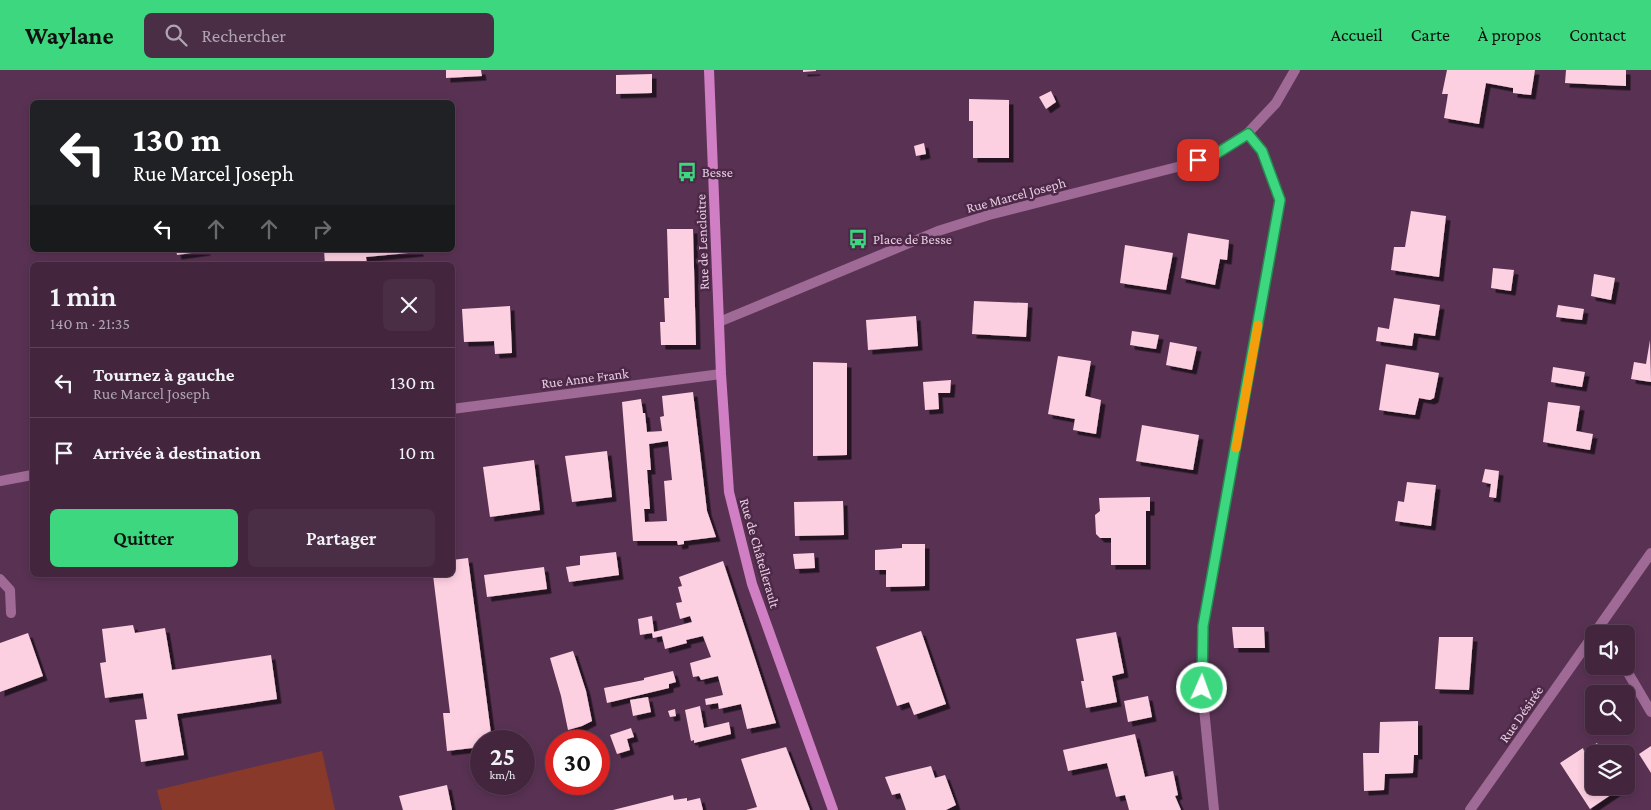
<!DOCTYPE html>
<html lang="fr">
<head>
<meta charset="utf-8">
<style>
	body { margin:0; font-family:"Crimson Pro",serif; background:#4a2e45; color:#f1f3f6; height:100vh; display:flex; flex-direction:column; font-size:19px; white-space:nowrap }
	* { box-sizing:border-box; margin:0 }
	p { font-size:16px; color:#afa5b0 }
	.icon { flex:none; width:28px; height:28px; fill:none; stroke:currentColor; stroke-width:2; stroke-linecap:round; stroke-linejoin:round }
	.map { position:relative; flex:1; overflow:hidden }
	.sheet { position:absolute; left:30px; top:192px; width:425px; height:315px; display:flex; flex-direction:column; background:#43263e; border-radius:8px; box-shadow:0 2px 8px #0003,0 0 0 1px #5b4358 }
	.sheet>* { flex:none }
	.banner { position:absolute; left:30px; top:30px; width:425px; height:152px; border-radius:8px; box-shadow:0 2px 8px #0003,0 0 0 1px #5b4358; background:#202124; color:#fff; overflow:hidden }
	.fabs { position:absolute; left:1585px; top:555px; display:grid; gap:10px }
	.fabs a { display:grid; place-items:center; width:50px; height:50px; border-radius:8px; background:#43263e; box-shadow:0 2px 8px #0003,0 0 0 1px #5b4358; font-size:25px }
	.speed { position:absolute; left:470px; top:660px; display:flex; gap:10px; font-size:25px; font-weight:700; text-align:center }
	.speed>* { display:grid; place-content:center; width:65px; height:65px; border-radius:50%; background:#43263e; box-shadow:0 2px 8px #0003,0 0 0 1px #5b4358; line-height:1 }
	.speed small { font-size:12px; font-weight:400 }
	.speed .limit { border:8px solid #d22; background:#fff; color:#111 }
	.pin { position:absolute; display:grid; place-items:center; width:42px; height:42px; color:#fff; margin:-21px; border-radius:10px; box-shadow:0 2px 8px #0006 }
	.me { position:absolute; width:55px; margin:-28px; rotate:2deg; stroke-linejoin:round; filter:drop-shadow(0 0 4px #0008) }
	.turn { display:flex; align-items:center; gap:18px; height:105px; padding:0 20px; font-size:22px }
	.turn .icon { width:65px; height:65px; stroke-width:2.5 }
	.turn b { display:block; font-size:35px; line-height:42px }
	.lanes { display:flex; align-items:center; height:48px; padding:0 20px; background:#0003; justify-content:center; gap:25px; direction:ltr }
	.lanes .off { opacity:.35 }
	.round { display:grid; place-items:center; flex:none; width:52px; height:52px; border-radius:8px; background:#4a2e45 }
	.headline { display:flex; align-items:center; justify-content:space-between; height:85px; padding:0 20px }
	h1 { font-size:30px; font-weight:600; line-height:38px }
	.action { display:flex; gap:10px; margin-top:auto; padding:10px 20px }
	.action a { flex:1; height:58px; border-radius:8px; background:#3cd77e; color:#111; font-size:20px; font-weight:600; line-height:58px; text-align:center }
	.action a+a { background:#4a2e45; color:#f1f3f6 }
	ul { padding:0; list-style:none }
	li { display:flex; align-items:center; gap:15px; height:70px; padding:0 20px; border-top:1px solid #5b4358 }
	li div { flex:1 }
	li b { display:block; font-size:19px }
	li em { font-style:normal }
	header { display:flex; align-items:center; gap:30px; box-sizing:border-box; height:70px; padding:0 25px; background:#3cd77e; color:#111 }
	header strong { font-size:24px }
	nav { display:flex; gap:28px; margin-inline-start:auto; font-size:18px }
	.search { width:350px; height:45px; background:#4a2e45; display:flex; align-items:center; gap:12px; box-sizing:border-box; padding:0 18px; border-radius:8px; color:#afa5b0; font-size:19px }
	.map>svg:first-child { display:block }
	.green { fill:#893929 }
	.building { fill:#fdd0e1; fill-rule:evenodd; filter:url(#shadow) }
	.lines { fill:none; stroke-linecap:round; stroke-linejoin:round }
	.service { stroke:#9f6b96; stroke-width:10 }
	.minor { stroke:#9f6b96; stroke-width:10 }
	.secondary { stroke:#d17fc4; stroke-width:10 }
	.route-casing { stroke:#278c52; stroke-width:12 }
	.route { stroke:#3cd77e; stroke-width:9 }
	.slow { stroke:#f59e0b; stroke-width:9 }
	.labels { text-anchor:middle; stroke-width:5; stroke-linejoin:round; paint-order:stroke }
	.poi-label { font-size:14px; fill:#e6cee1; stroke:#4e2848; text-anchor:start }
	.street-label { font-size:14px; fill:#e6cee1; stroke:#4e2848 }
</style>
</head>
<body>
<header>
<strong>Waylane</strong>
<div class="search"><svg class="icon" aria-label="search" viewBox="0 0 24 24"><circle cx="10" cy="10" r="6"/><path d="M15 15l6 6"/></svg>Rechercher</div>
<nav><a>Accueil</a><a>Carte</a><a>À propos</a><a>Contact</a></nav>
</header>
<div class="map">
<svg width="1651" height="740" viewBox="0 0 1651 740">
	<defs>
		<filter id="shadow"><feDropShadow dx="4.5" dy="4.5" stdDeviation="0" flood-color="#0009"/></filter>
	</defs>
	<rect width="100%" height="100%" fill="#593253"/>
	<polygon class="green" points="322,681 335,740 162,740 157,720"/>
	<g class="building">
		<polygon points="446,0 481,0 482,6 446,8"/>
		<polygon points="803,0 816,0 816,1 803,2"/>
		<polygon points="1447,0 1535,0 1531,25 1513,23 1513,18 1486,13 1479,54 1444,48 1448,24 1442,24"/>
		<polygon points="1566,0 1626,0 1626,16 1565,13"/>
		<polygon points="652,4 652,23 616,24 616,5"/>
		<polygon points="1051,21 1056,32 1046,39 1039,27"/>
		<polygon points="969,29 1009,30 1009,88 973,88 973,51 969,51"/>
		<polygon points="924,73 926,84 916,86 914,76"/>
		<polygon points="1411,141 1446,146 1439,207 1391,200 1394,177 1405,177"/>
		<polygon points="667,159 693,159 696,275 661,275 660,252 665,252 664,228 669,228"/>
		<polygon points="1188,163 1229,170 1227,190 1220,189 1215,215 1181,208"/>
		<polygon points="1125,175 1173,183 1166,220 1120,213"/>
		<polygon points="176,180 206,180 206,181 177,185"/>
		<polygon points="324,180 419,180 419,182 366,187 367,195 325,195"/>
		<polygon points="1493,198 1514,200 1511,221 1491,218"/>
		<polygon points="1594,204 1615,208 1611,230 1591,226"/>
		<polygon points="1394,228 1440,235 1435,266 1414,263 1412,276 1376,271 1378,257 1389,259"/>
		<polygon points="974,231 1028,233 1026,267 972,264"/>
		<polygon points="1558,235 1584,239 1582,250 1556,247"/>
		<polygon points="510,236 512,283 495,284 494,271 464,272 462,239"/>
		<polygon points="916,246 918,276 868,280 866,250"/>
		<polygon points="1132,261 1159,265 1156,279 1130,275"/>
		<polygon points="1650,270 1651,312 1631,309 1634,292 1646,294"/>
		<polygon points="1170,272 1197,277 1192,300 1166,295"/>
		<polygon points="1058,286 1091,291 1085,326 1101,330 1096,364 1073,360 1075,349 1048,344"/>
		<polygon points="813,292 847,293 847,385 813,386"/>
		<polygon points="1386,294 1439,303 1434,328 1430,330 1419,328 1415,345 1379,340"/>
		<polygon points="1553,297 1585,302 1582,317 1551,312"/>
		<polygon points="951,310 950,323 938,323 939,339 925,340 923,312"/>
		<path d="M 693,322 L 707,441 L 716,467 L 684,471 L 684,474 L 678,475 L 677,471 L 633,471 L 622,332 L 641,329 L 643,343 L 645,343 L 647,362 L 662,361 L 660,347 L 664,346 L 662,326 ZM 668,371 L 672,410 L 664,411 L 667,451 L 645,452 L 644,439 L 650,439 L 647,400 L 651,400 L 649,374 Z"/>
		<polygon points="1548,332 1580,336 1576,361 1593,364 1590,380 1543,372"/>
		<polygon points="1142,355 1199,365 1193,400 1136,391"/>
		<polygon points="607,381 612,427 572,432 565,386"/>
		<polygon points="534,390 540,440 490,447 483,397"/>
		<polygon points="1485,399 1499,401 1496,428 1489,427 1491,414 1482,412"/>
		<polygon points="1407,412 1436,415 1431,456 1395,451 1398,431 1404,432"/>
		<polygon points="1150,427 1150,441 1146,441 1146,495 1111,495 1111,468 1100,468 1096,464 1095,445 1100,441 1099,428"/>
		<polygon points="843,431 844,465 795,466 794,432"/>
		<polygon points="902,474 925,474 925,516 886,517 886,500 875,500 875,480 902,478"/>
		<polygon points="616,482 619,505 569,512 566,497 580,495 580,486"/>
		<polygon points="814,483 815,498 795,499 793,484"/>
		<polygon points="468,488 492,671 481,671 481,677 447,681 443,643 450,643 433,505 452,505 452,490"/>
		<polygon points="723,491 762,610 776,653 747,659 741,634 719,639 718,633 706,635 705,629 723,625 718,606 701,610 699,606 693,607 690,593 711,587 703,566 686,570 687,573 665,579 662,566 653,568 652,563 640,565 638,549 652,546 654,562 692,552 690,546 680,549 676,533 682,532 678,517 682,516 679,507"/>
		<polygon points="544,497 547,519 487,527 484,505"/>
		<polygon points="133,555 135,563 165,558 172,600 271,585 277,629 177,644 184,685 141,692 135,650 147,649 143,623 105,628 100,593 106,592 102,559"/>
		<polygon points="1232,557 1264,557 1265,578 1234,578"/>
		<polygon points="921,561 946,634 914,645 909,632 897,636 876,577"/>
		<polygon points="1116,562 1124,603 1112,606 1117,632 1086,638 1081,611 1084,611 1076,569"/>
		<polygon points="28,563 43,606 0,622 0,573"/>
		<polygon points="1439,567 1473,567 1469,620 1435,619"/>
		<polygon points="573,581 586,621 592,651 582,656 568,660 561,626 550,588"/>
		<polygon points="673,601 676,612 669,614 669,618 607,633 604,618 644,610 644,608"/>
		<polygon points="1148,626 1152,647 1128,652 1124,631"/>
		<polygon points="648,627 651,642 633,646 630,630"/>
		<polygon points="700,636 704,658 729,652 731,664 694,673 694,670 691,671 685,640"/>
		<polygon points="675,639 676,646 670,647 668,641"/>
		<polygon points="1418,651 1418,685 1414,685 1413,703 1385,704 1384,720 1364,721 1363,683 1379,683 1380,652"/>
		<polygon points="631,658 634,667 627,669 630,680 617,684 610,665"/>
		<polygon points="1135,664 1145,707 1173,701 1178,725 1175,726 1181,740 1129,740 1125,725 1116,727 1107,693 1068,701 1063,680"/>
		<polygon points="1597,673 1604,684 1594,684 1594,716 1624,716 1590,739 1560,693 1583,678 1584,681"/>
		<polygon points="1651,676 1651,703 1639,684"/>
		<polygon points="786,677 810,740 746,740 757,737 741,689"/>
		<polygon points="931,696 935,708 945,705 956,735 946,740 906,740 900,723 892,725 885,707"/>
		<polygon points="447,715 452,740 403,740 399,726"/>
		<polygon points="673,725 674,730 687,728 687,731 700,728 703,740 613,740"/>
	</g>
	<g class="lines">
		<polyline class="service" points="0,509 10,520 11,543"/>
		<g class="minor">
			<polyline points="719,252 938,161 989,145 1181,96 1216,83 1248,63 1276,33 1295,0"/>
			<polyline points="452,339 721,304"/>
			<polyline points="0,411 32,405"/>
			<polyline points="1594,564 1651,483"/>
			<polyline points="1624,596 1651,642"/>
			<polyline points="1214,740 1202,618 1203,556 1280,130 1262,81 1248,63"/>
			<polyline points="1470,740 1594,564"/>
		</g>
		<polyline class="secondary" points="709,0 721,304 729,422 752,514 833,740"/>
	</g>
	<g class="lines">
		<defs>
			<polyline id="route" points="1198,90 1216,84 1248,64 1262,81 1280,130 1203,556 1202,618"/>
		</defs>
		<use href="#route" class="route-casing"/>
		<use href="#route" class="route"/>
		<polyline class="slow" points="1236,378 1258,255"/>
	</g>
	<defs>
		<symbol id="bus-bare" viewBox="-9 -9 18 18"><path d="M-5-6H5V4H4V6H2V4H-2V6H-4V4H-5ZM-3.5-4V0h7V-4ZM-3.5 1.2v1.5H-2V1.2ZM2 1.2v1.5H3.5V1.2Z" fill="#3cd77e" stroke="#4e2848" stroke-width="2.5" paint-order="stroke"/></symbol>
	</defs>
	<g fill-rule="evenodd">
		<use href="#bus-bare" x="673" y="88" width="28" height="28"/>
		<use href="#bus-bare" x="844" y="155" width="28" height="28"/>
	</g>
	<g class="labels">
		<g class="poi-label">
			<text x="702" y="107">Besse</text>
			<text x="873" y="174">Place de Besse</text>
		</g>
		<g class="street-label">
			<text transform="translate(1016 125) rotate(-15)" y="5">Rue Marcel Joseph</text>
			<text transform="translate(702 172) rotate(-92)" y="5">Rue de Lencloitre</text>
			<text transform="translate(585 308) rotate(-7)" y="5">Rue Anne Frank</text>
			<text transform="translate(760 483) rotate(74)" y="5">Rue de Châtellerault</text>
			<text transform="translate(1521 644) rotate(-55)" y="5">Rue Désirée</text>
		</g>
	</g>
</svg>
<div class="fabs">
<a><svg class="icon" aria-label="sound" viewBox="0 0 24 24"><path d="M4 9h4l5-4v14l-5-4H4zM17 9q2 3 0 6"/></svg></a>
<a><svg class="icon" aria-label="search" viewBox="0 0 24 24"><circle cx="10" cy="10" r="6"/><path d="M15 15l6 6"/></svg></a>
<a><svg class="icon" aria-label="layers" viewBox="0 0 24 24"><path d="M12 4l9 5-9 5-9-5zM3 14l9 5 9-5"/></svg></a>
</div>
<div class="speed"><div>25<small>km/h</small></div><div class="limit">30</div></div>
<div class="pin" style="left:1198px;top:90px;background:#d93025"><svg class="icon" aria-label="arrive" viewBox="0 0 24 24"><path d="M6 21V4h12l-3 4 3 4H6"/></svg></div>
<svg class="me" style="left:1202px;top:618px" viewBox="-20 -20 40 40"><circle r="17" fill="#3cd77e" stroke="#fff" stroke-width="3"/><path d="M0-11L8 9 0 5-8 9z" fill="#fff"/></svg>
<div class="banner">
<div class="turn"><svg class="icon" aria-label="left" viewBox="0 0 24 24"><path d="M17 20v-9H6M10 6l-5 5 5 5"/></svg><div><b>130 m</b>Rue Marcel Joseph</div></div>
<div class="lanes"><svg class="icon" aria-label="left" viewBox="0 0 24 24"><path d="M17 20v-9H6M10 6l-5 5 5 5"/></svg><svg class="icon off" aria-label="ahead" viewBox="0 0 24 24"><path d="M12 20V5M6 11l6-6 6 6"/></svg><svg class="icon off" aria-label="ahead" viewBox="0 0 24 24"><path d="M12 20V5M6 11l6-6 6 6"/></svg><svg class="icon off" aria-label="right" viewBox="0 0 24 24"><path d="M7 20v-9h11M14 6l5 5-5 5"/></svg></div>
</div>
<section class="sheet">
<div class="headline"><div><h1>1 min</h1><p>140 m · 21:35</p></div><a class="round"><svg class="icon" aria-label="close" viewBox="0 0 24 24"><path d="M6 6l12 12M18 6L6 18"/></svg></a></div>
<ul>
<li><svg class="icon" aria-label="left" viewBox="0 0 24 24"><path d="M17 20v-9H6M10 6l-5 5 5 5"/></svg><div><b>Tournez à gauche</b><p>Rue Marcel Joseph</p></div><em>130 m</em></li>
<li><svg class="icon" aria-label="arrive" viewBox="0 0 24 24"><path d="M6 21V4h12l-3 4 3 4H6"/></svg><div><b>Arrivée à destination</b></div><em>10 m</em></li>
</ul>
<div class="action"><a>Quitter</a><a>Partager</a></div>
</section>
</div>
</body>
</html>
